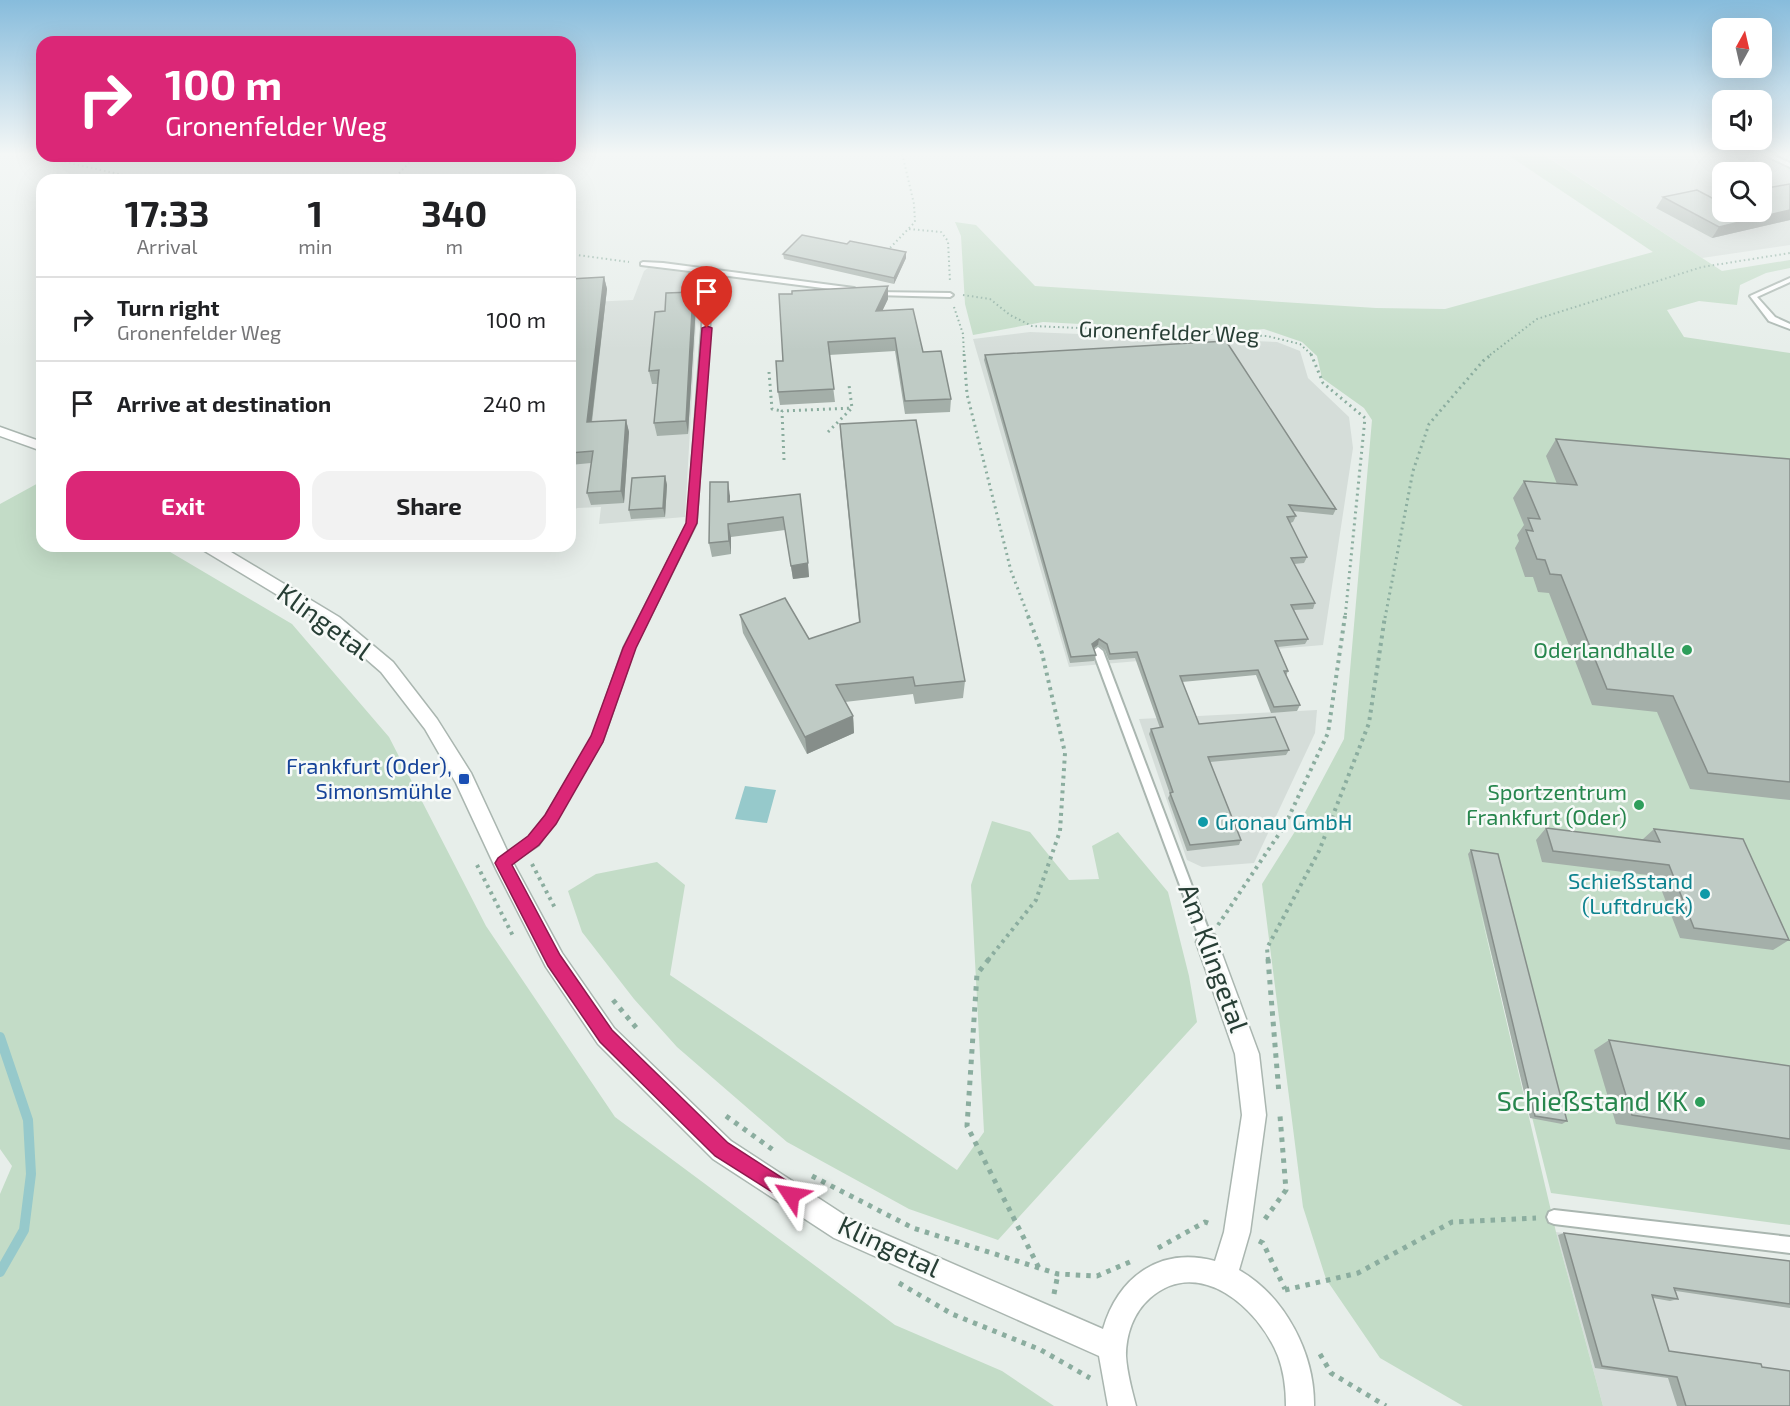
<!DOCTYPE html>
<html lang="en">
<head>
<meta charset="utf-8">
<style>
	body { margin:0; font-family:"Exo 2",sans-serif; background:#f2f2f2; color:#202124; height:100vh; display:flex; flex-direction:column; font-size:22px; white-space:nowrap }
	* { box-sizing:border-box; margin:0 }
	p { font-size:20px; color:#757577 }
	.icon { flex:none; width:33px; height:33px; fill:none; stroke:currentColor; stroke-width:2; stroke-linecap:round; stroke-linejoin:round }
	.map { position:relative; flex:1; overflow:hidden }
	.panel { position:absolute; left:36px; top:174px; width:540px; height:378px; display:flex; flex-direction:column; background:#fff; border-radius:18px; box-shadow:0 6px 24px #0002 }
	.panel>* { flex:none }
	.banner { position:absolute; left:36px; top:36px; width:540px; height:126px; border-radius:18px; box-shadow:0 6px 24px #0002; background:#db2777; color:#fff; overflow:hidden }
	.needle { width:39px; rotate:8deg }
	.fabs { position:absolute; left:1712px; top:18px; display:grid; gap:12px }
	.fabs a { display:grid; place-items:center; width:60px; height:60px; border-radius:12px; background:#fff; box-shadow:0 6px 24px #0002; font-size:30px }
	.pin { position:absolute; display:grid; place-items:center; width:51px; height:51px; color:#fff; margin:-62px -26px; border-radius:50% 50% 50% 0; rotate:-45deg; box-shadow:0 0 6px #0007 }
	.pin .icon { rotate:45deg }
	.me { position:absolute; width:66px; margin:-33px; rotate:303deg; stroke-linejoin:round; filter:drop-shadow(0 0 4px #0008) }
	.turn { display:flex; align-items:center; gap:21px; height:126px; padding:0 30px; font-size:27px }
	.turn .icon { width:78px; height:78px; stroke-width:2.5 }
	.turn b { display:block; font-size:42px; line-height:51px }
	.eta { display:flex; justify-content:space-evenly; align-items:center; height:102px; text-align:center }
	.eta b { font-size:36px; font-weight:700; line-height:42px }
	.action { display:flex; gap:12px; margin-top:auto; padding:12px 30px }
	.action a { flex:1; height:69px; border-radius:18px; background:#db2777; color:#fff; font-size:24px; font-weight:700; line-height:69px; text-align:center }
	.action a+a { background:#f2f2f2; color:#202124 }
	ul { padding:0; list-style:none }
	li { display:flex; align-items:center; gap:18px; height:84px; padding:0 30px; border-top:2px solid #e0e0e0 }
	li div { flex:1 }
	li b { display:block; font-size:22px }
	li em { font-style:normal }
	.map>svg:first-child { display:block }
	.built { fill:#d5ddd9; fill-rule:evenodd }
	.green { fill:#c3dcc7 }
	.water { fill:#96c9cb }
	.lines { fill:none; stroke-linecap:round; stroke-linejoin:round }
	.stream { stroke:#96c9cb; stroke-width:10 }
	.lane-casing { stroke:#aab6b0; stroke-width:4 }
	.street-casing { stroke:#aab6b0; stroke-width:3 }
	.path-far3 { stroke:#8bad9f; stroke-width:2; stroke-dasharray:1.5 3; stroke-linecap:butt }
	.path-far2 { stroke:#8bad9f; stroke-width:3; stroke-dasharray:2 4; stroke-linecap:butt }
	.path-far1 { stroke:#8bad9f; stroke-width:4; stroke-dasharray:3 4.5; stroke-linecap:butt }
	.path { stroke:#8bad9f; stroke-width:5; stroke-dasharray:4.5 6; stroke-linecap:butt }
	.lane { fill:#fff; fill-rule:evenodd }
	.street { fill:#fff; fill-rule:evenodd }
	.wall { fill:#a4afa9 }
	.shaded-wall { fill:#868e8a }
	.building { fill:#bfcbc5; stroke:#868e8a; stroke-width:1.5 }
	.route { fill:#db2777; stroke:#8e194d; stroke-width:1.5 }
	.leisure-dot { fill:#2e9e5b; stroke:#f7faf8; stroke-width:2 }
	.transit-dot { fill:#1a4fb4; stroke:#f7faf8; stroke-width:2 }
	.culture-dot { fill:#0f9aa8; stroke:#f7faf8; stroke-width:2 }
	.labels { text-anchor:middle; stroke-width:5; stroke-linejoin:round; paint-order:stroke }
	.street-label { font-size:22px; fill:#273e35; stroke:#f7faf8 }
	.leisure-label { font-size:22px; fill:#27864d; stroke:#f7faf8; text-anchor:end }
	.transit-label { font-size:22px; fill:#164399; stroke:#f7faf8; text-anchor:end }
	.culture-label { font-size:22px; fill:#0d838f; stroke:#f7faf8; text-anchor:start }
	.near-street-label { font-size:27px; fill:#273e35; stroke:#f7faf8 }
	.near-leisure-label { font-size:27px; fill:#27864d; stroke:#f7faf8; text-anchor:end }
</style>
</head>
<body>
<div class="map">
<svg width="1790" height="1406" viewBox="0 0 1790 1406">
	<rect width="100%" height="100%" fill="#e7eeea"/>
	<g class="built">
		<path d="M 1542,153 L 1755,153 L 1790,169 L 1790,245 L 1702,258 ZM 1722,172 L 1761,172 L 1761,212 L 1722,212 Z"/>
		<polygon points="648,268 699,274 685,517 599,524 601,507 577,508 570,514 570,303 633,300 644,271"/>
		<polygon points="1030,332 1277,342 1300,351 1308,378 1349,417 1353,448 1323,645 1069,667 973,339"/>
		<polygon points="1317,710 1315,733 1254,863 1202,867 1187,860 1139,719"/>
		<polygon points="1556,1232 1790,1266 1790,1406 1603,1406"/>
	</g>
	<g class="green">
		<polygon points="1505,153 1541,153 1722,271 1790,260 1790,268 1766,273 1740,285 1737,305 1699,301 1667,310 1684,337 1790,353 1790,1225 1551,1193 1479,905 1556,1232 1603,1406 1463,1406 1380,1358 1326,1279 1303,1207 1262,884 1294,833 1344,739 1372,420 1364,408 1322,378 1317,356 1302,342 1264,329 1230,332 1043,322 973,335 965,304 961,236 955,222 976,225 1035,286 1376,308 1445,309 1653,252"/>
		<polygon points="42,481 42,546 160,546 292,624 389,737 486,926 615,1117 895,1325 1002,1371 1054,1406 0,1406 0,1194 12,1166 0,1149 0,504"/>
		<polygon points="992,821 1030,832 1069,880 1099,879 1092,846 1118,832 1168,892 1189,976 1197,1022 998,1240 909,1209 787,1142 677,1047 634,999 582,932 568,891 596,874 657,862 685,885 670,975 957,1170 984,1132 971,885"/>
	</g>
	<polygon class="water" points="745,786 776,790 767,823 735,819"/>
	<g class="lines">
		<polyline class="stream" points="0,1037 28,1120 31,1174 24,1230 0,1272"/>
		<defs>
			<g id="lane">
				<polygon points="1760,153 1768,153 1790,163 1790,167"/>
				<polygon points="643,262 663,263 854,288 857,290 854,292 713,274 696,523 634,648 602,741 554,822 538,845 503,868 499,867 497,863 499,859 530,837 546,816 593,737 624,648 688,523 706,273 641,265 641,263"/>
				<polygon points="1790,278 1790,282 1757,297 1775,317 1790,324 1790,329 1769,321 1750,296"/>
				<polygon points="873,292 950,293 953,295 950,297 875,295 873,294"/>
				<polygon points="1098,647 1103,651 1213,942 1211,946 1207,948 1203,946 1201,942 1093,651"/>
				<polygon points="1554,1210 1790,1237 1790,1253 1554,1224 1549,1222 1547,1217 1549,1212"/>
			</g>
			<g id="street">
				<polygon points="0,427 42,442 42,451 0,436"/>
				<path d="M 201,546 L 221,546 L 339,617 L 393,662 L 437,719 L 471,773 L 510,857 L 562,953 L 614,1028 L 731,1141 L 852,1220 L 1103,1329 C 1118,1277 1160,1246 1215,1261 L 1224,1232 L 1242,1115 L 1235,1054 L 1196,942 L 1199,935 L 1207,932 L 1215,935 L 1259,1054 L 1266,1115 L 1250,1232 L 1239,1270 C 1285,1296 1315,1354 1314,1406 L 1286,1406 C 1286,1389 1284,1372 1278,1356 C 1259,1308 1199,1255 1150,1298 C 1133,1313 1126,1335 1126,1356 C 1127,1373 1132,1390 1136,1406 L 1108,1406 L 1099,1356 L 834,1238 L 713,1159 L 598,1044 L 546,967 L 496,869 L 456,783 L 425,729 L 381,672 L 327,625 L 203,550 Z"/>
			</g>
		</defs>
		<use href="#lane" class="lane-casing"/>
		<use href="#street" class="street-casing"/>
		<g class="path-far3">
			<polyline points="25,153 145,180"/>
			<polyline points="393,180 415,156"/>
			<polyline points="909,229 941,232 948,241 950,282"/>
			<polyline points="887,251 915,222 914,204 902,153"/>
			<polyline points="570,254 629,262"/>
			<polyline points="963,295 990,299 1010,315 1032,326 1267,336 1300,344 1312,355"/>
			<polyline points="954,307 963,334 964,355"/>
			<polyline points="1490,355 1537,319 1702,267 1790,253"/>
		</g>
		<g class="path-far2">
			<polyline points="964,354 967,394 1011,571 1029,618"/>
			<polyline points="1311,354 1323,383 1365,418 1345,618"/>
			<polyline points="769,372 772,409 782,411"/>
			<polyline points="828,432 852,408 849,385"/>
			<polyline points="784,460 782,411 852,408"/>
			<polyline points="1385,618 1413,471 1429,424 1483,361 1492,354"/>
		</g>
		<g class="path-far1">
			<polyline points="532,864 555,908"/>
			<polyline points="477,865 513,936"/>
			<polyline points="1218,925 1285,825 1328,733 1345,616"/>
			<polyline points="988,960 1036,900 1060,831 1065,753 1042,653 1028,616"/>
			<polyline points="1268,960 1267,948 1319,851 1369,723 1385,616"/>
		</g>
		<g class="path">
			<polyline points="989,959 977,974 967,1126 1039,1268"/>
			<polyline points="1268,959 1279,1094"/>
			<polyline points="613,1000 639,1031"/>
			<polyline points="726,1116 776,1152"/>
			<polyline points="812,1176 913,1228 1058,1274 1097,1276 1132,1261"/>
			<polyline points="1265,1219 1286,1190 1280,1116"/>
			<polyline points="1259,1241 1263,1243 1285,1289"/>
			<polyline points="1158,1248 1205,1222 1213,1225"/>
			<polyline points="899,1283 952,1314 1041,1350 1090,1378"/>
			<polyline points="1285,1290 1358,1273 1452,1222 1536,1218"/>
			<polyline points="1054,1294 1058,1274"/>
			<polyline points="1320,1354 1331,1373 1386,1406"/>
		</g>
		<use href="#lane" class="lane"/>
		<use href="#street" class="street"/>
	</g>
	<g class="wall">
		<polygon points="1790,184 1790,220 1712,238 1656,208 1663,197 1712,198"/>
		<polygon points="847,244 906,252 906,258 894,284 784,259 783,254"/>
		<polygon points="604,277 607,289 592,422 626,420 629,432 624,503 591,505 587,493 591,463 570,465 570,279"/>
		<polygon points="888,286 888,299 882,311 923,352 951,399 950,412 905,414 895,351 829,355 835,402 780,405 778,392 792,294"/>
		<polygon points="693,292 696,305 688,434 657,436 654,423 658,384 652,384 649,371 665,311"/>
		<polygon points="985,355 1336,509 1333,515 1293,511 1296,516 1293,522 1290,523 1307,557 1304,563 1294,564 1315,603 1313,609 1294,610 1308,639 1305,644 1278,647 1288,671 1286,676 1300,705 1297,711 1271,713 1256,675 1182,682 1199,724 1289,750 1286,755 1210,762 1241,840 1239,845 1187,851 1168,798 1170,794 1149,734 1151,729 1160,728 1135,658 1109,660 1105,650 1098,645 1093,648 1096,655 1094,661 1070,663 984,360"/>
		<polygon points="840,424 965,681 963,698 915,704 913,694 845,702 853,716 854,733 807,754 743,633 740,615 809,639 859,622 841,442"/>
		<polygon points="1556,439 1790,459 1790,800 1690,789 1657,712 1592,705 1549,593 1538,592 1533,577 1525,577 1515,548 1519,541 1517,535 1524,525 1513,498 1524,481 1557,484 1546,456"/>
		<polygon points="665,476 667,485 665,517 631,519 629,510"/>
		<polygon points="800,494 809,577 793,579 785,530 731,537 731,554 712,557 709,543 730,496 730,502"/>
		<polygon points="1546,828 1642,840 1654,829 1789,940 1773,950 1680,938 1656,876 1542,862 1536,840"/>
		<polygon points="1471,850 1567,1121 1562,1124 1530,1118 1468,854"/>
		<polygon points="1609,1040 1790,1066 1790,1150 1616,1124 1594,1050"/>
		<polygon points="1564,1233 1790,1261 1790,1308 1676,1291 1678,1299 1670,1301 1653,1298 1669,1351 1762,1367 1790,1406 1677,1406 1668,1378 1595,1368 1558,1235"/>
	</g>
	<g class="shaded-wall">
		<polygon points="1790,210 1790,220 1712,238 1719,227"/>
		<polygon points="906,252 906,258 894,284 894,278"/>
		<polygon points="604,277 607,289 590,434 587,422"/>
		<polygon points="888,286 888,299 876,324 876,311"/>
		<polygon points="693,292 696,305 688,434 686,421"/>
		<polygon points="626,420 629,432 624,503 621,491"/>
		<polygon points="665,476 667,485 665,517 663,508"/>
		<polygon points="728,482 730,496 730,516 728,502"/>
		<polygon points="728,524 731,537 731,554 729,541"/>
		<polygon points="808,563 809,577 793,579 791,566"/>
		<polygon points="1099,639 1098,645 1091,650 1092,644"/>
		<polygon points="853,716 854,733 807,754 805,737"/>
	</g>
	<g class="building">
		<polygon points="1790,184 1790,210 1719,227 1663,197 1697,190 1712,198 1722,197 1722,212 1761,212 1761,189"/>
		<polygon points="802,235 847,244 850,241 906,252 894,278 783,254"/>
		<polygon points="604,277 587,422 626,420 621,491 587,493 593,451 570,453 570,279"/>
		<polygon points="888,286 876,311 913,309 923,352 941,351 951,399 905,401 895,338 828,342 834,389 778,392 776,361 783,361 779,294 792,294 792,291"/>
		<polygon points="693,292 686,421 654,423 659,370 649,371 655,312 665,311 666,293"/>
		<polygon points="1226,341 1336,509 1289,505 1296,516 1287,517 1307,557 1291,558 1315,603 1291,605 1308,639 1275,641 1288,671 1284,671 1300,705 1274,707 1258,670 1180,676 1199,724 1275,717 1289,750 1208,757 1241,840 1190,845 1170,793 1173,792 1151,729 1163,727 1137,652 1110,654 1107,644 1099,639 1092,644 1096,655 1071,657 985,355"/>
		<polygon points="916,420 965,681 915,686 913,677 836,685 853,716 805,737 740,615 785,598 809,639 860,622 840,424"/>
		<polygon points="1556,439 1790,459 1790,782 1708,773 1673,696 1607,689 1561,575 1550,574 1545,560 1537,559 1526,530 1533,531 1528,518 1540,519 1524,481 1577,485"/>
		<polygon points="665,476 663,508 629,510 632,478"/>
		<polygon points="710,482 728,482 728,502 800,494 808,563 791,566 783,517 728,524 729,541 709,543"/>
		<polygon points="1546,828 1660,842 1654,829 1743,839 1789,940 1694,928 1669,865 1553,851"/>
		<polygon points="1471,850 1498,854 1567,1121 1535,1116"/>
		<polygon points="1609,1040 1790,1066 1790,1139 1632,1115"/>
		<polygon points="1564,1233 1790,1261 1790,1304 1674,1288 1678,1299 1652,1295 1669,1351 1761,1364 1762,1367 1790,1371 1790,1406 1686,1406 1677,1377 1602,1366"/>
	</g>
	<linearGradient id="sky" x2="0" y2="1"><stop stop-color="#87bcdc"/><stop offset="0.44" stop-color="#f4f7f6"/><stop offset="1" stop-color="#f4f7f6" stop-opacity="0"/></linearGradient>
	<rect width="1790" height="350" fill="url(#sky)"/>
	<polygon class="route" points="707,326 712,328 697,523 636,648 603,742 556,824 539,845 512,865 560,955 612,1030 728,1143 798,1188 801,1195 798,1202 791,1204 715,1156 600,1042 548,966 495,863 498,858 528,836 545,815 591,736 623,648 686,523 702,328"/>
	<g class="leisure-dot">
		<circle cx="1687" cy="650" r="6"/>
		<circle cx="1639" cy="805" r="6"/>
		<circle cx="1700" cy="1102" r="6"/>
	</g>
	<rect class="transit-dot" x="458" y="773" width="12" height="12" rx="3"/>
	<g class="culture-dot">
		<circle cx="1203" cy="822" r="6"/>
		<circle cx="1705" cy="894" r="6"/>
	</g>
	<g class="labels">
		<g class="street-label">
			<text transform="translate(1169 332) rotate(2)" y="8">Gronenfelder Weg</text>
		</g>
		<g class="leisure-label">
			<text x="1675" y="658">Oderlandhalle</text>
			<text x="1627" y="800">Sportzentrum<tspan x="1627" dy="25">Frankfurt (Oder)</tspan></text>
		</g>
		<g class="transit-label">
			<text x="452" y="774">Frankfurt (Oder),<tspan x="452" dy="25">Simonsmühle</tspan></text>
		</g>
		<g class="culture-label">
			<text x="1215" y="830">Gronau GmbH</text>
			<text x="1693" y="889" text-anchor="end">Schießstand<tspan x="1693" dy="25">(Luftdruck)</tspan></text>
		</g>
		<g class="near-street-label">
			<text transform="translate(324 622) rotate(36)" y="9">Klingetal</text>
			<text transform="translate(1213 958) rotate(70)" y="9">Am Klingetal</text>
			<text transform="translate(889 1247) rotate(25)" y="9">Klingetal</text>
		</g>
		<g class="near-leisure-label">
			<text x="1688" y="1111">Schießstand KK</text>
		</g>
	</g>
</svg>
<div class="fabs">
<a><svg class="needle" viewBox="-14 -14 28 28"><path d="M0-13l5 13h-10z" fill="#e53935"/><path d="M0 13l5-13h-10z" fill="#757577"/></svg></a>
<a><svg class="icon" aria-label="sound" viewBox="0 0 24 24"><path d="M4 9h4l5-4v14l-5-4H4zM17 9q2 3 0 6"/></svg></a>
<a><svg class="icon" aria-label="search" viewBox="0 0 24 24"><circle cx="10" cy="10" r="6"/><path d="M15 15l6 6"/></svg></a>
</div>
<div class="pin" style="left:707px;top:328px;background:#d93025"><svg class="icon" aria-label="arrive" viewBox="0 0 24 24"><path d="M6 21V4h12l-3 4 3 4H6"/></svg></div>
<svg class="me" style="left:791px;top:1195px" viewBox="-20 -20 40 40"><path d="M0-17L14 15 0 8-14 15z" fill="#db2777" stroke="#fff" stroke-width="4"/></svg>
<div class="banner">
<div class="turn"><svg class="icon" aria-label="right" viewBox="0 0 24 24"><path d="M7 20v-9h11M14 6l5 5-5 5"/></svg><div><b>100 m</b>Gronenfelder Weg</div></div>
</div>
<section class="panel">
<div class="eta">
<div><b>17:33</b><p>Arrival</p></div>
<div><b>1</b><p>min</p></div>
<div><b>340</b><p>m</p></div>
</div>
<ul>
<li><svg class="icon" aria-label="right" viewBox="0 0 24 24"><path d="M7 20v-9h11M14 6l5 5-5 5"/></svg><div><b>Turn right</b><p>Gronenfelder Weg</p></div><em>100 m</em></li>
<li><svg class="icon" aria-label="arrive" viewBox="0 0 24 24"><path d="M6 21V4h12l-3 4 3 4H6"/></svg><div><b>Arrive at destination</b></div><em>240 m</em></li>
</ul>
<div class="action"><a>Exit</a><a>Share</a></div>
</section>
</div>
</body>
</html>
